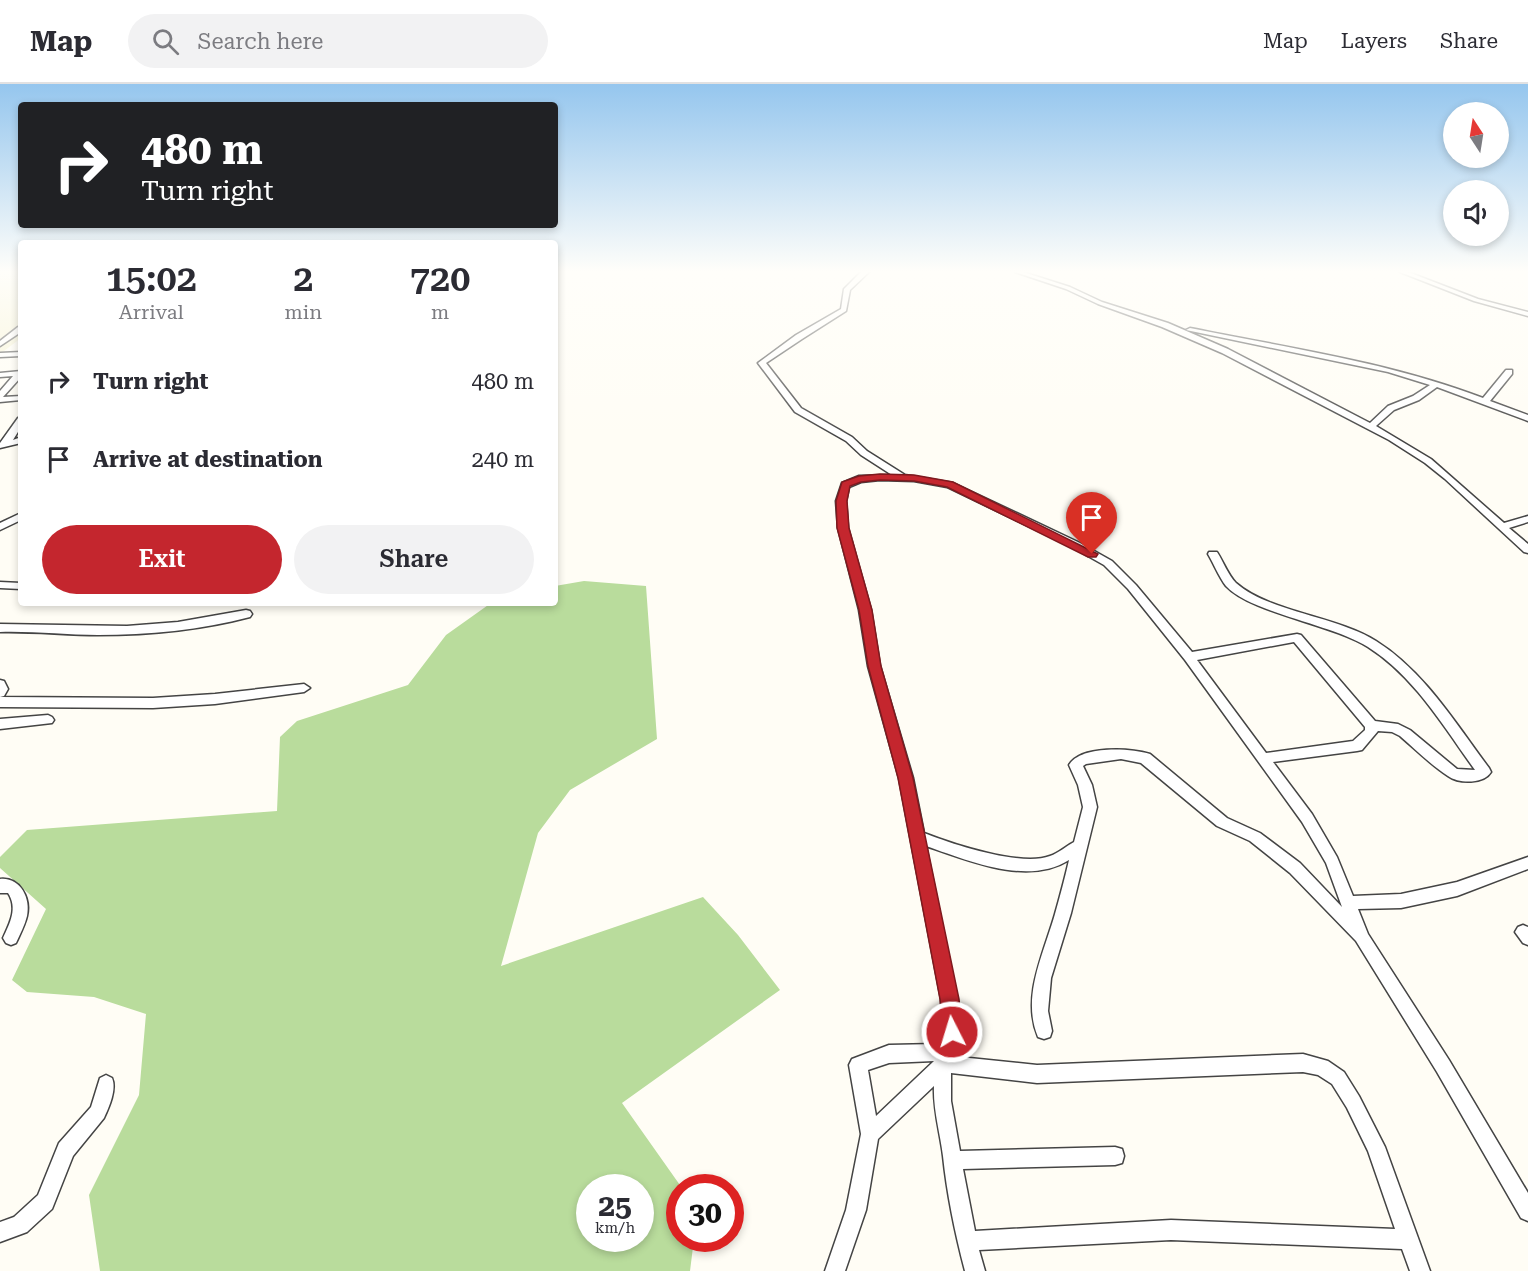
<!DOCTYPE html>
<html lang="en">
<head>
<meta charset="utf-8">
<style>
	body { margin:0; font-family:"Roboto Serif",serif; background:#f2f2f3; color:#2b2b33; height:100vh; display:flex; flex-direction:column; font-size:22px; white-space:nowrap }
	* { box-sizing:border-box; margin:0 }
	p { font-size:20px; color:#7c7c81 }
	.icon { flex:none; width:33px; height:33px; fill:none; stroke:currentColor; stroke-width:2; stroke-linecap:round; stroke-linejoin:round }
	.map { position:relative; flex:1; overflow:hidden }
	.drawer { position:absolute; left:18px; top:156px; width:540px; height:366px; display:flex; flex-direction:column; background:#fff; border-radius:6px; box-shadow:0 3px 9px #0003 }
	.drawer>* { flex:none }
	.banner { position:absolute; left:18px; top:18px; width:540px; height:126px; border-radius:6px; box-shadow:0 3px 9px #0003; background:#202124; color:#fff; overflow:hidden }
	.needle { width:39px; rotate:348deg }
	.fabs { position:absolute; left:1443px; top:18px; display:grid; gap:12px }
	.fabs a { display:grid; place-items:center; width:66px; height:66px; border-radius:50%; background:#fff; box-shadow:0 3px 9px #0003; font-size:30px }
	.speed { position:absolute; left:576px; top:1090px; display:flex; gap:12px; font-size:30px; font-weight:700; text-align:center }
	.speed>* { display:grid; place-content:center; width:78px; height:78px; border-radius:50%; background:#fff; box-shadow:0 3px 9px #0003; line-height:1 }
	.speed small { font-size:15px; font-weight:400 }
	.speed .limit { border:9px solid #d22; background:#fff; color:#111 }
	.pin { position:absolute; display:grid; place-items:center; width:51px; height:51px; color:#fff; margin:-62px -26px; border-radius:50% 50% 50% 0; rotate:-45deg; box-shadow:0 0 6px #0007 }
	.pin .icon { rotate:45deg }
	.me { position:absolute; width:66px; margin:-33px; rotate:355deg; stroke-linejoin:round; filter:drop-shadow(0 0 4px #0008) }
	.turn { display:flex; align-items:center; gap:21px; height:126px; padding:0 24px; font-size:27px }
	.turn .icon { width:78px; height:78px; stroke-width:2.5 }
	.turn b { display:block; font-size:42px; line-height:51px }
	.eta { display:flex; justify-content:space-evenly; align-items:center; height:102px; text-align:center }
	.eta b { font-size:36px; font-weight:600; line-height:42px }
	.action { display:flex; gap:12px; margin-top:auto; padding:12px 24px }
	.action a { flex:1; height:69px; border-radius:36px; background:#c4262e; color:#fff; font-size:24px; font-weight:600; line-height:69px; text-align:center }
	.action a+a { background:#f2f2f3; color:#2b2b33 }
	ul { padding:0; list-style:none }
	li { display:flex; align-items:center; gap:18px; height:78px; padding:0 24px }
	li div { flex:1 }
	li b { display:block; font-size:22px }
	li em { font-style:normal }
	header { display:flex; align-items:center; gap:36px; box-sizing:border-box; height:84px; padding:0 30px; background:#fff; border-bottom:2px solid #e1e1e2 }
	header strong { font-size:28px }
	nav { display:flex; gap:33px; margin-inline-start:auto; font-size:21px }
	.search { width:420px; height:54px; background:#f2f2f3; display:flex; align-items:center; gap:15px; box-sizing:border-box; padding:0 21px; border-radius:33px; color:#7c7c81; font-size:22px }
	.map>svg:first-child { display:block }
	.farmland { fill:#f6f3d4 }
	.forest { fill:#b9dc9c; fill-rule:evenodd }
	.lines { fill:none; stroke-linecap:round; stroke-linejoin:round }
	.street-casing { stroke:#444; stroke-width:3 }
	.street { fill:#fff; fill-rule:evenodd }
	.route { fill:#c4262e; stroke:#7f191e; stroke-width:1.5 }
</style>
</head>
<body>
<header>
<strong>Map</strong>
<div class="search"><svg class="icon" aria-label="search" viewBox="0 0 24 24"><circle cx="10" cy="10" r="6"/><path d="M15 15l6 6"/></svg>Search here</div>
<nav><a>Map</a><a>Layers</a><a>Share</a></nav>
</header>
<div class="map">
<svg width="1528" height="1187" viewBox="0 0 1528 1187">
	<rect width="100%" height="100%" fill="#fffdf5"/>
	<polygon class="farmland" points="0,188 21,188 21,254 0,270"/>
	<path class="forest" d="M 584,497 L 646,502 L 657,655 L 570,706 L 538,749 L 501,882 L 703,813 L 738,851 L 780,906 L 622,1019 L 682,1104 L 680,1104 L 680,1155 L 694,1155 L 690,1187 L 100,1187 L 89,1111 L 139,1011 L 146,930 L 94,913 L 27,908 L 12,896 L 46,825 L 0,784 L 0,773 L 27,746 L 277,727 L 280,653 L 297,637 L 408,601 L 446,551 L 491,519 L 555,519 L 555,502 ZM 590,1104 L 640,1104 L 640,1155 L 590,1155 Z"/>
	<g class="lines">
		<defs>
			<g id="street">
				<path d="M 861,188 L 869,188 L 850,206 L 846,227 L 802,255 L 766,279 L 801,324 L 852,353 L 867,367 L 905,391 L 953,399 L 1080,459 L 1112,477 L 1136,501 L 1192,568 L 1297,550 L 1301,551 L 1375,637 L 1398,640 L 1410,646 L 1457,685 L 1475,686 C 1444,643 1414,592 1368,563 C 1331,540 1251,529 1226,502 C 1219,493 1214,480 1208,470 L 1209,468 L 1217,468 C 1223,477 1228,491 1236,499 C 1269,528 1336,532 1376,557 C 1424,587 1456,640 1489,684 L 1491,688 C 1484,700 1459,700 1448,692 C 1431,681 1416,666 1400,652 L 1392,648 L 1378,647 L 1362,666 L 1357,667 L 1273,678 L 1312,730 L 1337,773 L 1353,812 L 1401,810 L 1457,798 L 1528,773 L 1528,785 L 1457,812 L 1401,824 L 1358,825 L 1368,850 L 1449,976 L 1528,1109 L 1528,1137 L 1521,1134 L 1437,988 L 1356,857 L 1290,789 L 1250,757 L 1217,742 L 1141,679 L 1121,675 L 1086,680 L 1083,682 L 1092,701 L 1097,723 L 1071,829 L 1051,894 L 1048,927 L 1052,947 L 1050,953 L 1044,955 L 1038,953 C 1021,913 1044,869 1055,830 C 1060,812 1065,794 1069,776 C 1028,802 969,777 926,762 L 957,915 L 960,948 L 950,972 L 1037,981 L 1303,970 L 1328,977 L 1344,988 L 1359,1012 L 1385,1063 L 1430,1187 L 1410,1187 L 1402,1165 L 1171,1156 L 979,1166 L 985,1187 L 965,1187 C 955,1149 947,1110 943,1072 C 940,1048 933,1026 934,1002 L 878,1055 L 866,1126 L 845,1187 L 825,1187 L 846,1126 L 861,1050 L 849,981 L 852,975 L 889,961 L 936,960 L 943,947 L 941,915 L 899,694 L 868,582 L 859,526 L 838,444 L 836,417 L 842,399 L 859,392 L 892,391 L 861,371 L 846,357 L 795,328 L 758,279 L 796,251 L 841,225 L 844,205 ZM 880,396 L 914,397 L 947,403 L 1072,463 L 1104,481 L 1128,505 L 1185,576 L 1302,738 L 1326,779 L 1342,823 L 1300,779 L 1260,749 L 1227,734 L 1150,670 C 1130,664 1081,661 1069,681 L 1078,701 L 1083,723 L 1074,758 C 1066,762 1059,769 1050,772 C 1021,783 952,760 924,749 L 913,694 L 880,582 L 871,526 L 848,444 L 846,417 L 849,403 L 861,398 ZM 1294,558 L 1365,643 L 1365,646 L 1353,657 L 1266,669 L 1197,576 ZM 934,977 L 876,1032 L 868,986 L 889,979 ZM 1303,988 L 1318,991 L 1332,1000 L 1347,1024 L 1368,1067 L 1395,1145 L 1171,1136 L 975,1147 L 963,1085 L 1115,1081 L 1122,1079 L 1124,1072 L 1122,1065 L 1115,1063 L 960,1067 L 951,1017 L 951,989 L 1037,999 Z"/>
				<path d="M 1015,188 L 1023,188 L 1070,203 L 1102,218 L 1168,239 L 1228,265 L 1370,339 L 1388,322 L 1413,312 L 1430,301 L 1388,288 L 1186,246 L 1190,244 C 1289,264 1389,278 1483,314 L 1506,286 L 1512,286 L 1512,290 L 1490,317 L 1528,331 L 1528,337 L 1437,303 L 1419,316 L 1394,326 L 1376,342 L 1431,375 L 1504,439 L 1528,432 L 1528,438 L 1509,444 L 1528,460 L 1528,469 L 1524,468 L 1445,395 L 1425,379 L 1389,356 L 1222,269 L 1162,243 L 1098,220 L 1066,205 Z"/>
				<polygon points="1400,188 1408,188 1478,215 1528,228 1528,232 1474,217"/>
				<polygon points="18,243 21,243 21,248 0,262 0,257"/>
				<polygon points="21,268 21,272 0,273 0,269"/>
				<polygon points="21,287 21,293 3,313 21,312 21,316 0,318 0,307 13,292 0,293 0,289"/>
				<polygon points="21,333 21,343 13,356 21,353 21,359 0,364 0,359 18,334"/>
				<polygon points="21,429 21,436 0,446 0,439"/>
				<polygon points="0,498 21,499 21,505 0,504"/>
				<path d="M 246,526 L 250,527 L 252,530 L 250,533 C 201,546 148,551 98,551 C 65,551 33,547 0,548 L 0,540 L 127,542 L 178,538 Z"/>
				<polygon points="0,596 4,597 8,605 4,612 0,613 153,614 215,610 304,600 310,604 304,608 215,620 153,624 0,623"/>
				<polygon points="48,631 52,633 54,636 52,639 0,645 0,635"/>
				<path d="M 0,795 C 20,793 31,814 27,832 C 25,841 20,850 16,859 L 11,861 L 6,859 L 3,854 C 10,839 18,824 8,809 L 0,809 Z"/>
				<polygon points="1523,841 1528,843 1528,861 1523,859 1515,848 1518,843"/>
				<path d="M 106,991 L 112,994 C 117,1005 109,1023 104,1034 L 73,1072 L 52,1125 L 27,1148 L 0,1158 L 0,1138 L 14,1133 L 38,1111 L 59,1059 L 91,1023 L 100,994 Z"/>
			</g>
		</defs>
		<use href="#street" class="street-casing"/>
		<use href="#street" class="street"/>
	</g>
	<linearGradient id="sky" x2="0" y2="1"><stop stop-color="#95c6ee"/><stop offset="0.53" stop-color="#fffefa"/><stop offset="1" stop-color="#fffefa" stop-opacity="0"/></linearGradient>
	<rect width="1528" height="354" fill="url(#sky)"/>
	<polygon class="route" points="880,390 914,391 953,398 1098,470 1096,473 1088,473 947,403 914,397 880,396 861,398 850,402 847,417 849,444 872,526 881,582 913,694 959,915 962,948 959,954 952,957 945,954 943,948 940,915 898,694 868,582 859,526 837,444 836,417 842,398 859,392"/>
</svg>
<div class="fabs">
<a><svg class="needle" viewBox="-14 -14 28 28"><path d="M0-13l5 13h-10z" fill="#e53935"/><path d="M0 13l5-13h-10z" fill="#7c7c81"/></svg></a>
<a><svg class="icon" aria-label="sound" viewBox="0 0 24 24"><path d="M4 9h4l5-4v14l-5-4H4zM17 9q2 3 0 6"/></svg></a>
</div>
<div class="speed"><div>25<small>km/h</small></div><div class="limit">30</div></div>
<div class="pin" style="left:1092px;top:470px;background:#d93025"><svg class="icon" aria-label="arrive" viewBox="0 0 24 24"><path d="M6 21V4h12l-3 4 3 4H6"/></svg></div>
<svg class="me" style="left:952px;top:948px" viewBox="-20 -20 40 40"><circle r="17" fill="#c4262e" stroke="#fff" stroke-width="3"/><path d="M0-11L8 9 0 5-8 9z" fill="#fff"/></svg>
<div class="banner">
<div class="turn"><svg class="icon" aria-label="right" viewBox="0 0 24 24"><path d="M7 20v-9h11M14 6l5 5-5 5"/></svg><div><b>480 m</b>Turn right</div></div>
</div>
<section class="drawer">
<div class="eta">
<div><b>15:02</b><p>Arrival</p></div>
<div><b>2</b><p>min</p></div>
<div><b>720</b><p>m</p></div>
</div>
<ul>
<li><svg class="icon" aria-label="right" viewBox="0 0 24 24"><path d="M7 20v-9h11M14 6l5 5-5 5"/></svg><div><b>Turn right</b></div><em>480 m</em></li>
<li><svg class="icon" aria-label="arrive" viewBox="0 0 24 24"><path d="M6 21V4h12l-3 4 3 4H6"/></svg><div><b>Arrive at destination</b></div><em>240 m</em></li>
</ul>
<div class="action"><a>Exit</a><a>Share</a></div>
</section>
</div>
</body>
</html>
